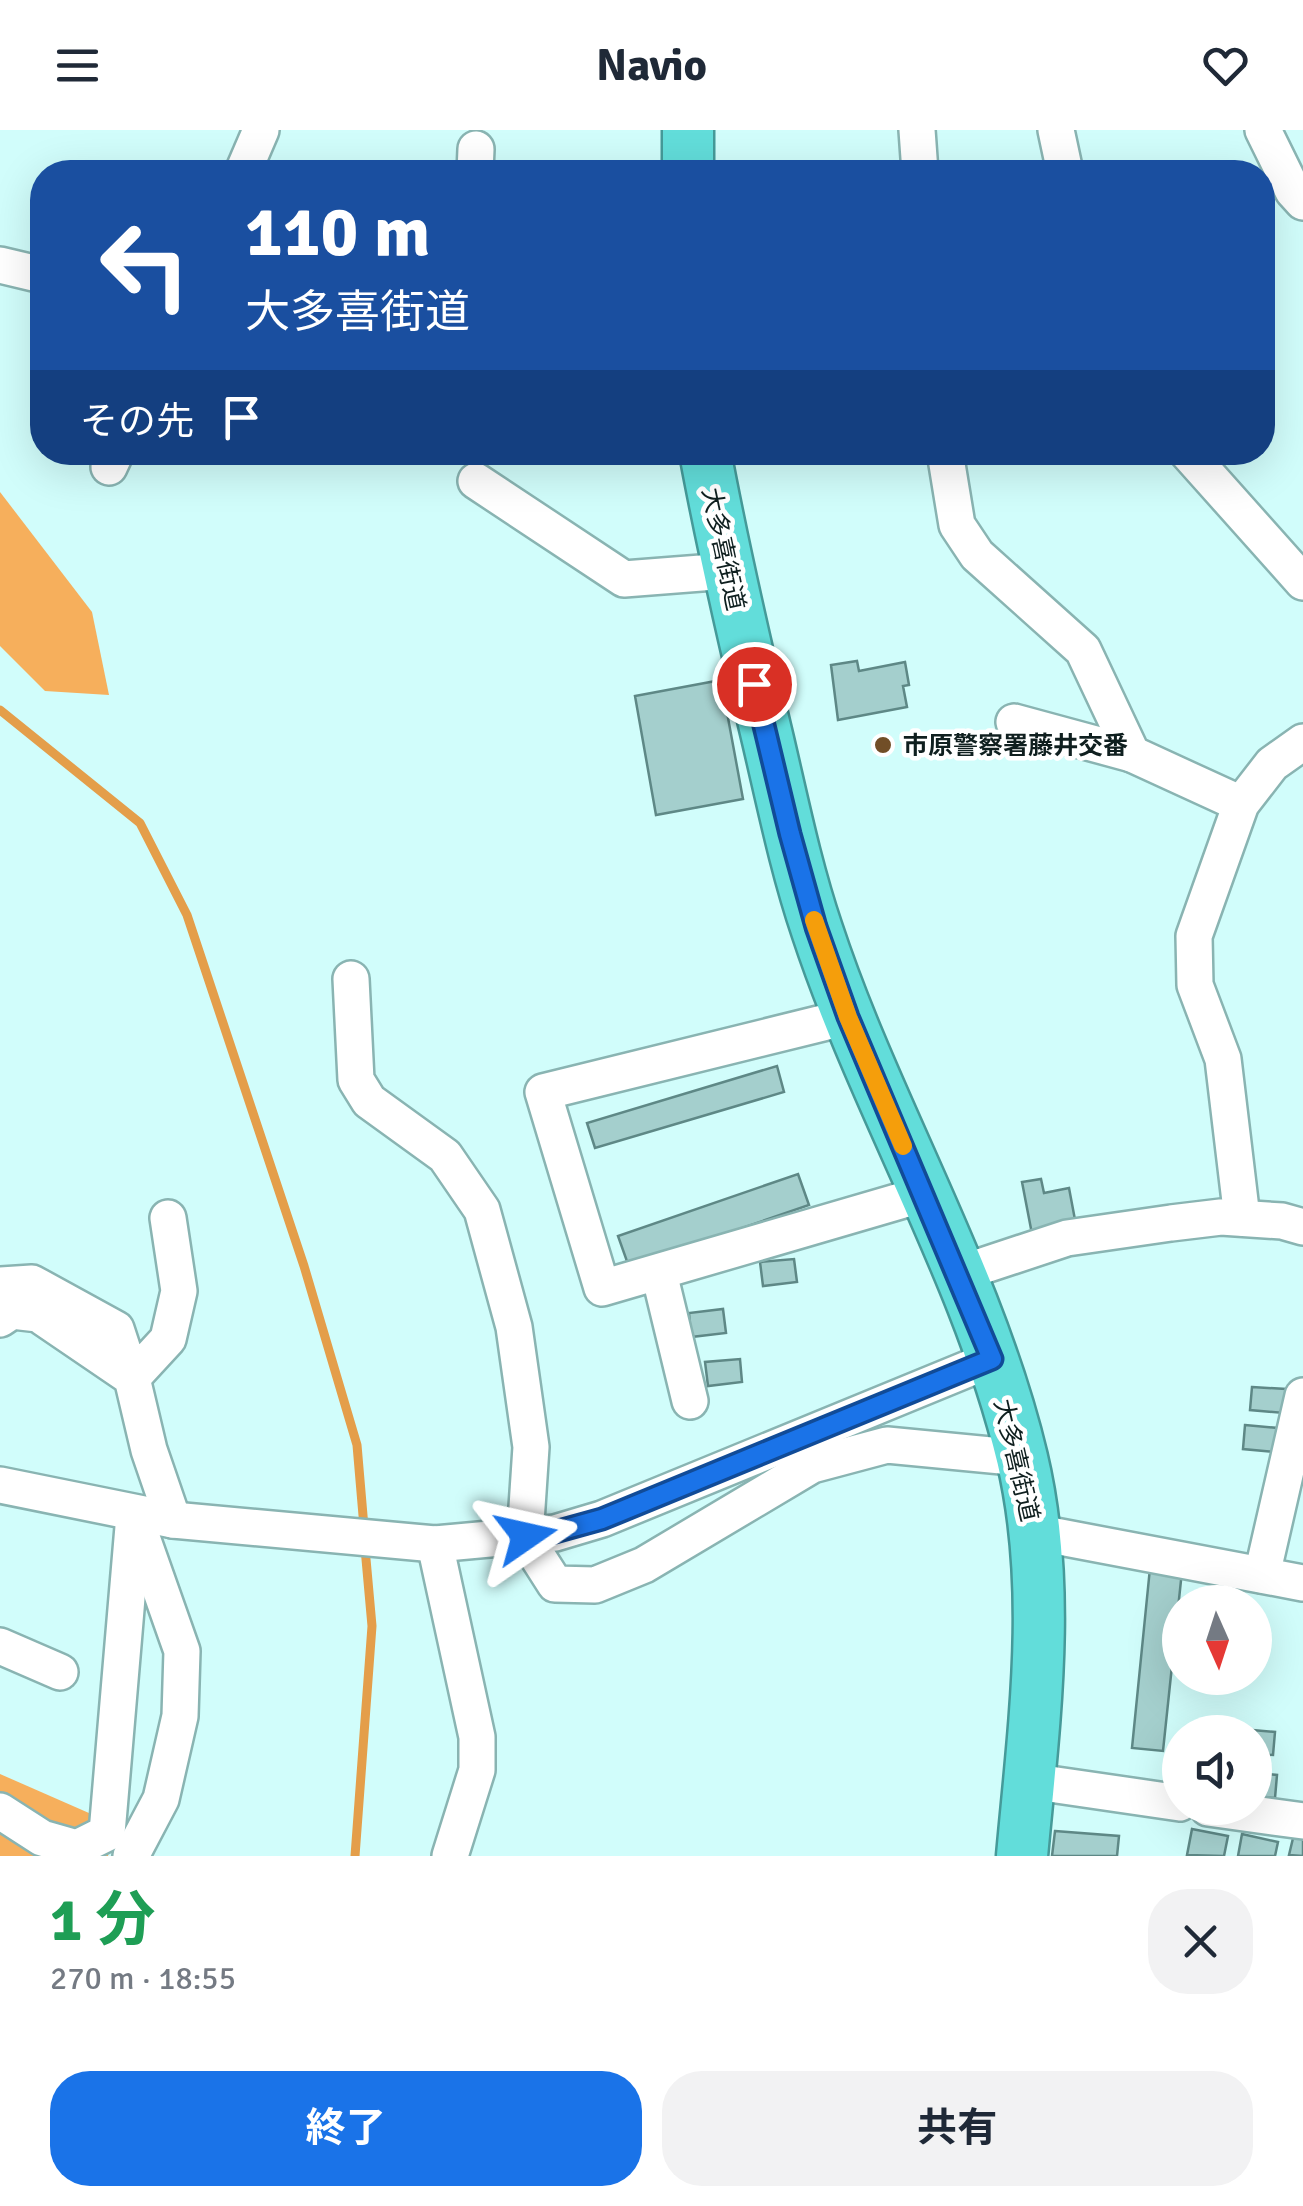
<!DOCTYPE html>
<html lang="ja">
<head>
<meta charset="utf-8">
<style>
	body { margin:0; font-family:Signika,"Noto Sans JP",sans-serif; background:#f2f2f3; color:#1f2937; height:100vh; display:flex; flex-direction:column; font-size:38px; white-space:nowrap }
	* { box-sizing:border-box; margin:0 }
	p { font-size:32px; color:#747a83 }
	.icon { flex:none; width:55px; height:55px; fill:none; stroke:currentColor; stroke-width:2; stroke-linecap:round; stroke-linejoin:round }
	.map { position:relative; height:1726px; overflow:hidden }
	.sheet { display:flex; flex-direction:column; background:#fff; flex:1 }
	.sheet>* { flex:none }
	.guide { position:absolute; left:30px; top:30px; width:1245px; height:305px; border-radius:40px; box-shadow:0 10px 40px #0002; background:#1a4fa0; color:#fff; overflow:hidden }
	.needle { width:65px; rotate:177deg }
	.tools { position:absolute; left:1162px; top:1455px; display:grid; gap:20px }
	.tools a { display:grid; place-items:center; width:110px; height:110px; border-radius:50%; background:#fff; box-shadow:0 10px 40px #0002; font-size:50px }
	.pin { position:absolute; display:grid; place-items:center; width:85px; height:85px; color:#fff; margin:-42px; border:5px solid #fff; border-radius:50%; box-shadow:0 2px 10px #0007 }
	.me { position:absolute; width:110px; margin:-55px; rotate:79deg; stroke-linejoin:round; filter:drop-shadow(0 0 8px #0008) }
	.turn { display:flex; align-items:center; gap:35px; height:210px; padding:0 50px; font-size:45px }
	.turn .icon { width:130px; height:130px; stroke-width:2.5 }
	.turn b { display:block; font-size:70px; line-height:85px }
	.then { display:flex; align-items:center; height:95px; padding:0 50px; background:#0003; gap:20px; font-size:38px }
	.round { display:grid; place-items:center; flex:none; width:105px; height:105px; border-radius:40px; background:#f2f2f3 }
	.overview { display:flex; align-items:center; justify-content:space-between; height:170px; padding:0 50px }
	h1 { font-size:60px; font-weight:700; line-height:75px; color:#1e9e55 }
	.cta { display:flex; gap:20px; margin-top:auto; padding:20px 50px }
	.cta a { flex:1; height:115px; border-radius:40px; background:#1a73e8; color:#fff; font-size:40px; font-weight:700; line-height:115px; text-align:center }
	.cta a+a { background:#f2f2f3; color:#1f2937 }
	header { display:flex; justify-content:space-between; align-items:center; height:130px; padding:0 50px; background:#fff; font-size:45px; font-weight:700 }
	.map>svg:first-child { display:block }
	.forest { fill:#f6af5c }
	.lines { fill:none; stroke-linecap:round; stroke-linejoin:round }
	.stream { stroke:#e49e4a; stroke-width:9 }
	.building { fill:#a4cfcd; stroke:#5e8886; stroke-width:2.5 }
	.minor-casing { stroke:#89b4b2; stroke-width:40 }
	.highway-casing { stroke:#459a99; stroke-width:55 }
	.minor { stroke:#fff; stroke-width:35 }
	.highway { stroke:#62ddda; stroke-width:50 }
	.route-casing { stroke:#114b97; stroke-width:25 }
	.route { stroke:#1a73e8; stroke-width:18 }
	.slow { stroke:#f59e0b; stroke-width:18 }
	.poi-dot { fill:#714e27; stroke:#fff; stroke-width:4 }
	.labels { text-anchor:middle; stroke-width:9; stroke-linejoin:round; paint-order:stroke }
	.street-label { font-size:25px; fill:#0f1f1f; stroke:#fff }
	.poi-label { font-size:25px; font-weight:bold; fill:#0f1f1f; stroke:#fff; text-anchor:start }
</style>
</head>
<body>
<header><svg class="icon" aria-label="menu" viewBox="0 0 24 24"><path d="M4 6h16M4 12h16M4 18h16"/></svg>Navio<svg class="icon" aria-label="heart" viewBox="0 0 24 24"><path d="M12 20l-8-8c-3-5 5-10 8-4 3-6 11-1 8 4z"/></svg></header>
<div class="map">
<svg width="1303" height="1726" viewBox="0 0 1303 1726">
	<rect width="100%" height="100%" fill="#d1fdfb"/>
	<g class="forest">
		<polygon points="0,362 92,482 109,565 45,561 0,516"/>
		<polygon points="0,1644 114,1694 108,1726 0,1726"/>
	</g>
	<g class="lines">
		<g class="stream">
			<polyline points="0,580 140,693 187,785 304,1136 357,1315 364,1397"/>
			<polyline points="355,1726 372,1496 365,1418"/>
		</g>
	</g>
	<g class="building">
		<polygon points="857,531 859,541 905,532 909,555 903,556 907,577 838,590 831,535"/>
		<polygon points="721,550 743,669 656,685 635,566"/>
		<polygon points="777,936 784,962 595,1018 587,993"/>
		<polygon points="798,1044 809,1075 629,1137 618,1106"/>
		<polygon points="1041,1049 1044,1063 1069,1058 1076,1095 1032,1104 1022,1052"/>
		<polygon points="794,1129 797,1152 763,1156 760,1132"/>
		<polygon points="723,1179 726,1203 691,1207 689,1183"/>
		<polygon points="740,1229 742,1252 708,1256 705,1232"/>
		<polygon points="1252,1257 1286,1259 1284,1283 1250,1280"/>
		<polygon points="1245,1295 1278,1298 1276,1322 1243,1319"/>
		<polygon points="1150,1438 1182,1441 1163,1621 1132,1618"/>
		<polygon points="1241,1599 1275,1602 1273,1625 1255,1624 1255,1602 1241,1602"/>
		<polygon points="1255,1643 1277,1645 1275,1668 1255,1667"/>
		<polygon points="1192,1699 1228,1706 1224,1726 1187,1725"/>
		<polygon points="1055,1701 1119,1706 1117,1726 1052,1726"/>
		<polygon points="1242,1704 1278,1712 1275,1726 1238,1726"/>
		<polygon points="1294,1704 1303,1706 1303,1726 1289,1725"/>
	</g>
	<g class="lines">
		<defs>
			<g id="minor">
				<polyline points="917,0 920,42"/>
				<polyline points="1056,0 1065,42"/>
				<polyline points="1263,0 1293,61 1303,72"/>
				<polyline points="243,42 261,0"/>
				<polyline points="475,42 476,19"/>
				<polyline points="0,135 42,145"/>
				<polyline points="945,322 957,395 977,425 1083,520 1132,624 1241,674"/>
				<polyline points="1187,322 1303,452"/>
				<polyline points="109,337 116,322"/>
				<polyline points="476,351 624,449 727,441"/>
				<polyline points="1014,592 1132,624"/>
				<polyline points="351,849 356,950 369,971 445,1026 482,1080 514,1197 531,1317 525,1407 555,1454 595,1455 644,1435 812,1335 887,1315 1022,1328"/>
				<polyline points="847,887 543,962 602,1158 924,1064"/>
				<polyline points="1242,1088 1223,929 1195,855 1194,806 1241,674 1272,634 1303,612"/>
				<polyline points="659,1143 690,1271"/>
				<polyline points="958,1144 1067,1108 1171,1093 1221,1087 1282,1091 1303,1097"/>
				<polyline points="0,1155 32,1153 116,1199 132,1248 168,1209 179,1161 168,1088"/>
				<polyline points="0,1189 12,1181 38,1184 132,1248 149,1320 173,1390"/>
				<polyline points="0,1355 173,1390 435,1414 555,1403 602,1389 992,1229"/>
				<polyline points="1034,1402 1303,1453"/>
				<polyline points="435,1414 477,1607 477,1640 450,1726"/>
				<polyline points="1262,1445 1303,1266"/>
				<polyline points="0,1516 60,1542"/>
				<polyline points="1029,1651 1180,1673"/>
				<polyline points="1208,1678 1303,1691"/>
				<polyline points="0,1681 42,1708 77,1718 107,1703 134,1385"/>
				<polyline points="131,1726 161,1669 180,1586 182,1521 139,1399"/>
			</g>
			<g id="highway">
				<polyline points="688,42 688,0"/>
				<path d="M 705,322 C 723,419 745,514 768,610 C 783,674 796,738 817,800 C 876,979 978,1144 1022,1328 C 1053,1458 1034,1594 1022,1726"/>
			</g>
		</defs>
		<use href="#minor" class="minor-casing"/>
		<use href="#highway" class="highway-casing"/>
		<use href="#minor" class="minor"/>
		<use href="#highway" class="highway"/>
	</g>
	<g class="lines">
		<defs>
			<polyline id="route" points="526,1406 555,1402 602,1389 992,1229 848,887 816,797 790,704 754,554"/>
		</defs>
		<use href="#route" class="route-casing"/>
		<use href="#route" class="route"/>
		<polyline class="slow" points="814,790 848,887 903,1016"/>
	</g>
	<circle class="poi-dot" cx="883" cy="615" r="10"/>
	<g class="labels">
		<g class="street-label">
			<text transform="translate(724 419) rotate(78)" y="9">大多喜街道</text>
			<text transform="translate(1017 1330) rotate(77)" y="9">大多喜街道</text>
		</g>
		<g class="poi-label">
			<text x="903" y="624">市原警察署藤井交番</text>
		</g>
	</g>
</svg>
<div class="tools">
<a><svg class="needle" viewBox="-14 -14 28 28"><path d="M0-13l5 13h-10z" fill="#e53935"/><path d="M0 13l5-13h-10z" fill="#747a83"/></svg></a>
<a><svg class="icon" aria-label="sound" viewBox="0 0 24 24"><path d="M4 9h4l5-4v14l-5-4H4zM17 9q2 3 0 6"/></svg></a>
</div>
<div class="pin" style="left:754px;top:554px;background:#d93025"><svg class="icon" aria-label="arrive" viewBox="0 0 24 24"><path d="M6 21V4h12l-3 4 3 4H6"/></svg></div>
<svg class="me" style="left:526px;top:1406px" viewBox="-20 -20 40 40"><path d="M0-17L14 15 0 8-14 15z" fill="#1a73e8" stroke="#fff" stroke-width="4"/></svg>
<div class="guide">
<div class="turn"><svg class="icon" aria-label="left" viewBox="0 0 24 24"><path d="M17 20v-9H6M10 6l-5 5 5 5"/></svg><div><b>110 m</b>大多喜街道</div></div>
<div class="then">その先<svg class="icon" aria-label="arrive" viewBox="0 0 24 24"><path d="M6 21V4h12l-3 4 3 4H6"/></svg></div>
</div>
</div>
<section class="sheet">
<div class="overview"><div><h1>1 分</h1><p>270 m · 18:55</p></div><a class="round"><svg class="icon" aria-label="close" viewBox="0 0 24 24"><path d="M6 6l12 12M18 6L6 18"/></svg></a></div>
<div class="cta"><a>終了</a><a>共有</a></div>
</section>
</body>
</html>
